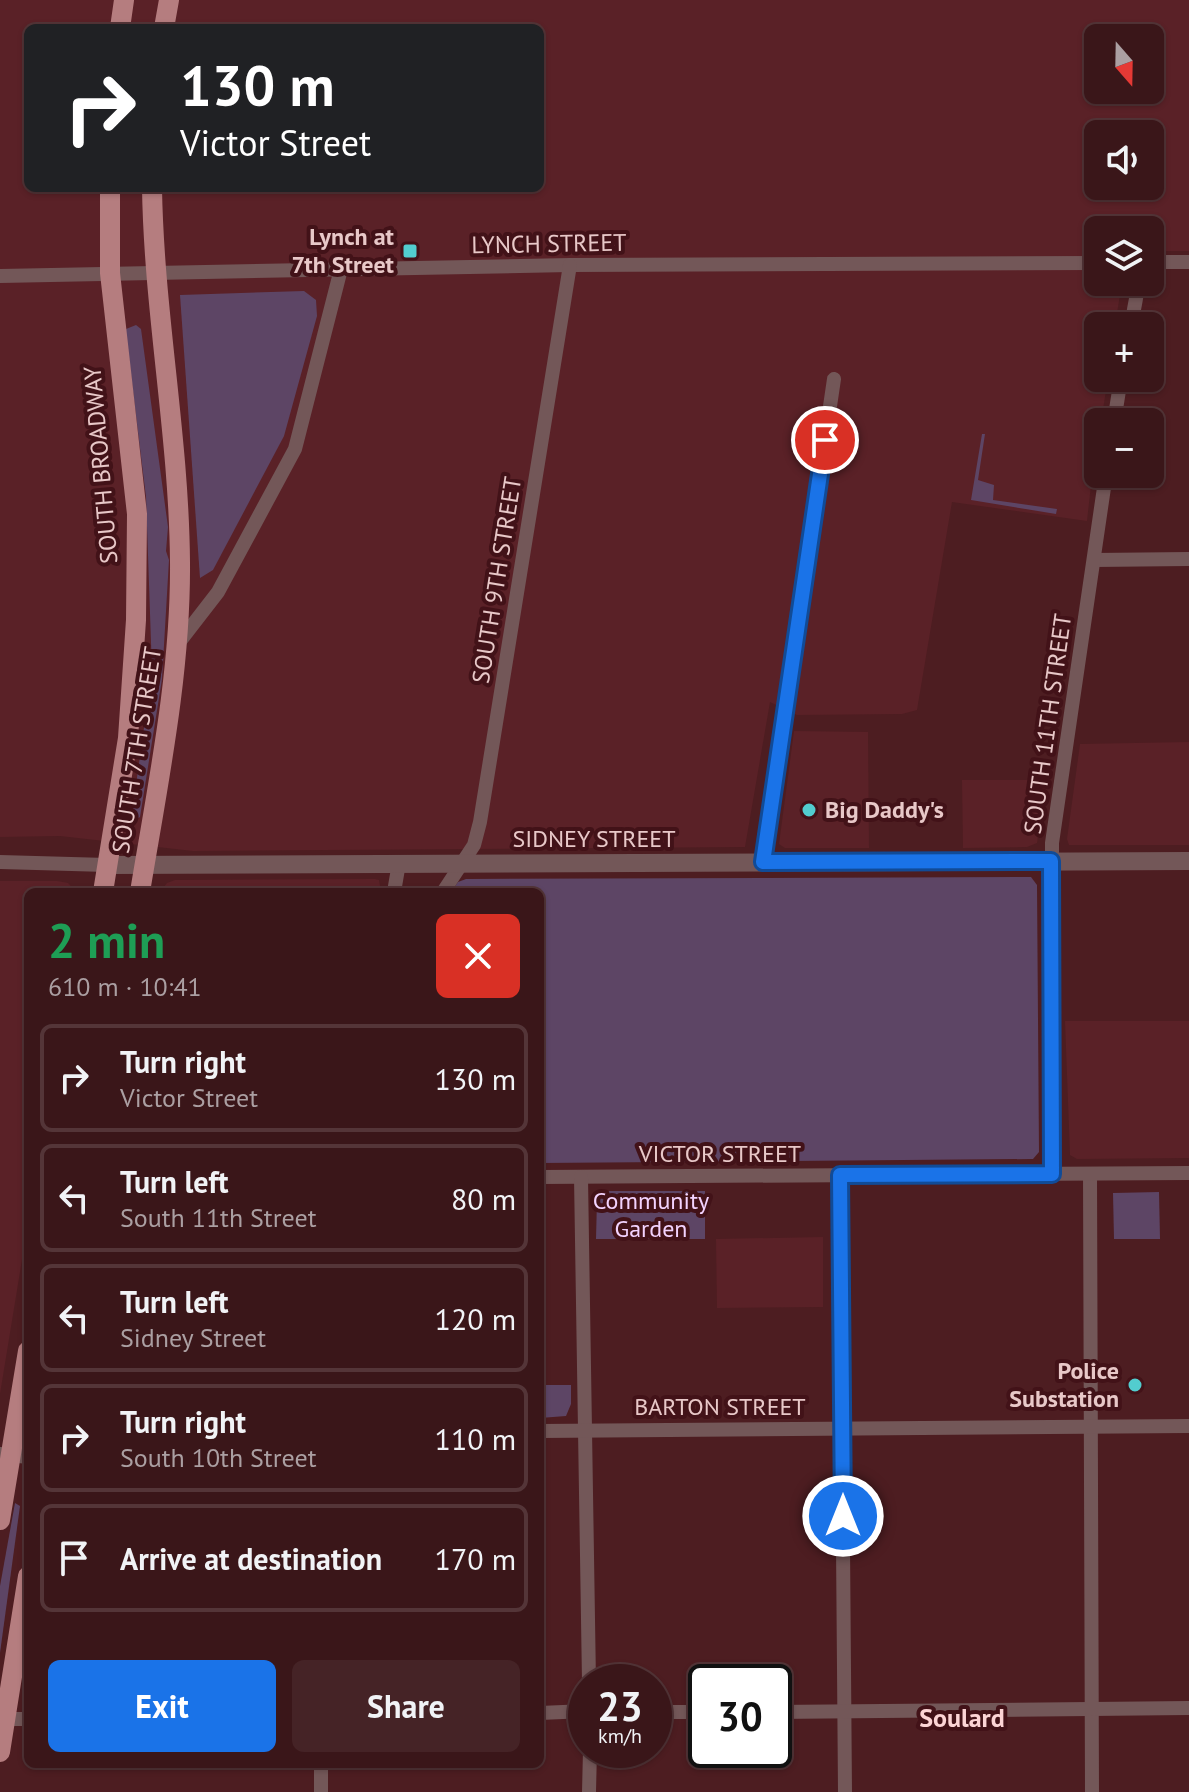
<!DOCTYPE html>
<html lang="en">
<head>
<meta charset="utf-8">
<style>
	body { margin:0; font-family:"PT Sans",sans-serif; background:#452326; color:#f1f3f6; height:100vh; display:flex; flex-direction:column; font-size:30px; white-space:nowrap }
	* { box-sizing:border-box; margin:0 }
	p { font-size:26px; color:#ab9fa2 }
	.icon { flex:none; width:44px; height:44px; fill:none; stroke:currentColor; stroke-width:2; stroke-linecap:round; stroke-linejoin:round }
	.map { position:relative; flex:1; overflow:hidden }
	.details { position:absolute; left:24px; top:888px; width:520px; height:880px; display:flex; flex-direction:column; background:#3a1619; border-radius:12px; box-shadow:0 2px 6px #0004,0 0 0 2px #543538 }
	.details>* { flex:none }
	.hud { position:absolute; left:24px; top:24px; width:520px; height:168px; border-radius:12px; box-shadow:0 2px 6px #0004,0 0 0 2px #543538; background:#202124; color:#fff; overflow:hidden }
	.needle { width:52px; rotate:160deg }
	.fabs { position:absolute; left:1084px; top:24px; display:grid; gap:16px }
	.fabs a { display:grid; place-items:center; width:80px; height:80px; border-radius:12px; background:#3a1619; box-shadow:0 2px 6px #0004,0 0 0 2px #543538; font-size:40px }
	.speed { position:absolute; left:568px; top:1664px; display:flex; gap:16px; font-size:40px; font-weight:700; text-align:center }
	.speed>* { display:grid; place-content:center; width:104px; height:104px; border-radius:50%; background:#3a1619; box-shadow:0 2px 6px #0004,0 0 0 2px #543538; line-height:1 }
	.speed small { font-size:20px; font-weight:400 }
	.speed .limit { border:4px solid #111; border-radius:12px; background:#fff; color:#111 }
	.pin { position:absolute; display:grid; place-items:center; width:68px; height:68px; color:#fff; margin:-34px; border:4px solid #fff; border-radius:50%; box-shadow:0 2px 8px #0007 }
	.me { position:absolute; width:88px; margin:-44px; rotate:0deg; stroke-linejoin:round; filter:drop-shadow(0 0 6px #0008) }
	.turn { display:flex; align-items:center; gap:28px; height:168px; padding:0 24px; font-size:36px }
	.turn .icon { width:104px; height:104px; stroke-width:2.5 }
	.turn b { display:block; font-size:56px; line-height:68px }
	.round { display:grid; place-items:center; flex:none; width:84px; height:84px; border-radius:12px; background:#452326 }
	.summary { display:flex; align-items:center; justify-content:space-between; height:136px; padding:0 24px }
	h1 { font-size:48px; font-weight:700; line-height:60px; color:#1e9e55 }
	.action { display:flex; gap:16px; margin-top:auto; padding:16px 24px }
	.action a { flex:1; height:92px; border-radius:12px; background:#1a73e8; color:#fff; font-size:32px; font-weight:700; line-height:92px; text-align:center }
	.action a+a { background:#452326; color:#f1f3f6 }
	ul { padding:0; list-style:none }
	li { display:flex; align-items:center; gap:24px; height:108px; margin:0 16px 12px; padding:0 8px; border:4px solid #543538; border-radius:12px }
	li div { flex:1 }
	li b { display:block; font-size:30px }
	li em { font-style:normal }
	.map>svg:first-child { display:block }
	.built { fill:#5a2127; fill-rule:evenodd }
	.green { fill:#5d4565 }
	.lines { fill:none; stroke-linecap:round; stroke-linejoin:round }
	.minor { stroke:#735758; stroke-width:14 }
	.tertiary { stroke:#735758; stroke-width:18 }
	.primary { stroke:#b57d7f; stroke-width:20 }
	.route-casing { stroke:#114b97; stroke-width:20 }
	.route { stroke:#1a73e8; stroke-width:14 }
	.poi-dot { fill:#52cdcf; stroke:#421218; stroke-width:3 }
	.labels { text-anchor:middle; stroke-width:8; stroke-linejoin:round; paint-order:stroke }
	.poi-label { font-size:24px; font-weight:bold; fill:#e8c8c8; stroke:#421218; text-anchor:end }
	.street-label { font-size:24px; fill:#e8c8c8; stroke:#421218 }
	.park-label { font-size:24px; fill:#f3d3fe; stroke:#421218 }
	.neighbourhood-label { font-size:26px; font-weight:bold; fill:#fcd4d5; stroke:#421218 }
</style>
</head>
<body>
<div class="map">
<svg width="1189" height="1792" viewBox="0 0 1189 1792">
	<rect width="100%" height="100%" fill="#4d1d21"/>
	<g class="built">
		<path d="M 0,0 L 1189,0 L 1189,251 L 1150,251 L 1150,230 L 1098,230 L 1098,282 L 1122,282 L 1115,326 L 1098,326 L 1098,378 L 1108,378 L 1101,422 L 1098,422 L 1087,521 L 952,502 L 917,710 L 902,714 L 797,715 L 770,702 L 745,847 L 193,851 L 60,836 L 0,837 ZM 28,28 L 540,28 L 540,188 L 28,188 ZM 1098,38 L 1150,38 L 1150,90 L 1098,90 ZM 1098,134 L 1150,134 L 1150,186 L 1098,186 Z"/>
		<polygon points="794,731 868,732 869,848 785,848 779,844"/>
		<polygon points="1189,742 1189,845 1069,845 1067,839 1080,744"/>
		<polygon points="962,780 1046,780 1037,843 1027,847 963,848"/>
		<polygon points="375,879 379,880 381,892 160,892 167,883 175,880"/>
		<polygon points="0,881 57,881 68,883 76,892 28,892 28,1223 0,1394"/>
		<polygon points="1065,1021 1189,1021 1189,1158 1077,1159 1070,1155"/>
		<polygon points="823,1237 823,1307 717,1308 716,1239"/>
	</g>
	<g class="green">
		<polygon points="304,291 316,300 317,316 284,436 213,570 200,578 180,295"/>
		<polygon points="136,325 141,329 168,527 166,551 169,560 162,679 140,817 135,820 132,813 152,671 146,497 126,334 126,329"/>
		<polygon points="982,434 985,434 978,480 994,485 993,500 1057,509 1056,514 971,500"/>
		<polygon points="1031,877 1037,885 1039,1152 1033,1159 540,1163 540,892 451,892 458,882 466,879"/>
		<polygon points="603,1191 705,1191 705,1239 596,1239 597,1200"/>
		<polygon points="1159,1192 1160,1239 1114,1239 1113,1193"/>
		<polygon points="540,1385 571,1385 571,1404 566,1416 540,1418"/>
		<polygon points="15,1503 20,1506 0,1653 0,1586"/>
	</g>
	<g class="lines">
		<g class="minor">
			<polyline points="1150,262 1189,262"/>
			<polyline points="0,276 570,265 1098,263"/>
			<polyline points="1131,326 1139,282"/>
			<polyline points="1114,422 1121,378"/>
			<polyline points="1094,560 1189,559"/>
			<polyline points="177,645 218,592 295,449 341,269"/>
			<polyline points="0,862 107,865"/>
			<polyline points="763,862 834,379"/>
			<polyline points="394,892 399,863"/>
			<polyline points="443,892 474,845 480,822 570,265"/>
			<polyline points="1052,1174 1052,843 1106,474"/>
			<polyline points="1090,1174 1092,1792"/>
			<polyline points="840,1175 845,1792"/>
			<polyline points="540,1177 1189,1173"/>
			<polyline points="581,1177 589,1682"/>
			<polyline points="540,1431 1189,1426"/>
			<polyline points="0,1454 28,1457"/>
			<polyline points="654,1712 706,1712"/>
			<polyline points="774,1712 1189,1708"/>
			<polyline points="540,1713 586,1711"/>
			<polyline points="5,1719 28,1719"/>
			<polyline points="321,1764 321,1792"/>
			<polyline points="589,1792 590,1750"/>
		</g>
		<polyline class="tertiary" points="107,865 1189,861"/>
		<g class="primary">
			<polyline points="120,28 124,0"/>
			<polyline points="164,28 169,0"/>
			<polyline points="103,892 128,738 136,620 137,514 110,273 110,188"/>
			<path d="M 140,892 C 158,783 181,672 180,562 C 179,436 154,314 152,188"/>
			<polyline points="0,1520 28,1351"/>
			<polyline points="0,1752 28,1576"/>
		</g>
	</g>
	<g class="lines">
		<defs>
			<polyline id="route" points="825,440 763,862 1051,861 1052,1174 840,1175 843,1516"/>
		</defs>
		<use href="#route" class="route-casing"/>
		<use href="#route" class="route"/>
	</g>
	<g class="poi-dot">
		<rect x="402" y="243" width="16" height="16" rx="4"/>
		<circle cx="809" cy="810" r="8"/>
		<circle cx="1135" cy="1385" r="8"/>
	</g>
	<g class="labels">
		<g class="poi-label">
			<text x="394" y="245">Lynch at<tspan x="394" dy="28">7th Street</tspan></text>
			<text x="825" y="818" text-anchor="start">Big Daddy's</text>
			<text x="1119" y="1379">Police<tspan x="1119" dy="28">Substation</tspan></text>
		</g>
		<g class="street-label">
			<text transform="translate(549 244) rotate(-1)" y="8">LYNCH STREET</text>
			<text transform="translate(101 465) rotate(-95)" y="8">SOUTH BROADWAY</text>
			<text transform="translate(497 580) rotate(-81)" y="8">SOUTH 9TH STREET</text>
			<text transform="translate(1048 724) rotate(-82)" y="8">SOUTH 11TH STREET</text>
			<text transform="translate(137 750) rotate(-81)" y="8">SOUTH 7TH STREET</text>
			<text x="594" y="847">SIDNEY STREET</text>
			<text x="720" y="1162">VICTOR STREET</text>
			<text x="720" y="1415">BARTON STREET</text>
		</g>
		<g class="park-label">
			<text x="651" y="1209">Community<tspan x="651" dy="28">Garden</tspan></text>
		</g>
		<g class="neighbourhood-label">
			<text x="962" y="1727">Soulard</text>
		</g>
	</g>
</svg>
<div class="fabs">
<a><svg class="needle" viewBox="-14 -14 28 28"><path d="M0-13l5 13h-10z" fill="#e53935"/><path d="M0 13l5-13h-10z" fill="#ab9fa2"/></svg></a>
<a><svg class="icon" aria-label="sound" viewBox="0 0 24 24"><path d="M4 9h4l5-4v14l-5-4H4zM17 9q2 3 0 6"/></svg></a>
<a><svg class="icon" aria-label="layers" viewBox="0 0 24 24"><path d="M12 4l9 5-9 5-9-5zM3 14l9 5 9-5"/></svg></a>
<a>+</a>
<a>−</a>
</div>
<div class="speed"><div>23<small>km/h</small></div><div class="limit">30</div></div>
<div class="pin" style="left:825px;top:440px;background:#d93025"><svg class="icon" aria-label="arrive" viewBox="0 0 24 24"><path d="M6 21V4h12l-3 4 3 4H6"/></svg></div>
<svg class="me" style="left:843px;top:1516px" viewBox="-20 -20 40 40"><circle r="17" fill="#1a73e8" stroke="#fff" stroke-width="3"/><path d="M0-11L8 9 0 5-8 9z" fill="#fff"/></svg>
<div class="hud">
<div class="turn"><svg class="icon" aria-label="right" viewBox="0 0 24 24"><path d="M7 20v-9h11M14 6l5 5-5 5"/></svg><div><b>130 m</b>Victor Street</div></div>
</div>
<section class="details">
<div class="summary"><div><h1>2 min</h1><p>610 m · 10:41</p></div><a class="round" style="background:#d93025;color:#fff"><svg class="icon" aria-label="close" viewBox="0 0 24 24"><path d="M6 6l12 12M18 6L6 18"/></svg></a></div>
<ul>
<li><svg class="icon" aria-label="right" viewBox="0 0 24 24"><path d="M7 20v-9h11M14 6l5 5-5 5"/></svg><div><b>Turn right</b><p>Victor Street</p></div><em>130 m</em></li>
<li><svg class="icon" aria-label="left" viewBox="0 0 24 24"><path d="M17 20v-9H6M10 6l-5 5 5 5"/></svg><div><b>Turn left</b><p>South 11th Street</p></div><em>80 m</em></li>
<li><svg class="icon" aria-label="left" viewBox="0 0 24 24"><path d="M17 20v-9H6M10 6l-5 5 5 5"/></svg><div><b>Turn left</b><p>Sidney Street</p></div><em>120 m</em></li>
<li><svg class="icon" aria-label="right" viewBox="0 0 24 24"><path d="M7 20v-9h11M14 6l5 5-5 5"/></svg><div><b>Turn right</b><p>South 10th Street</p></div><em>110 m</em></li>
<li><svg class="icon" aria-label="arrive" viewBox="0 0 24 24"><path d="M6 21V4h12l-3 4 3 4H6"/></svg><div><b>Arrive at destination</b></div><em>170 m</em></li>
</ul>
<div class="action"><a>Exit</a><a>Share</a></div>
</section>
</div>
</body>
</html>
